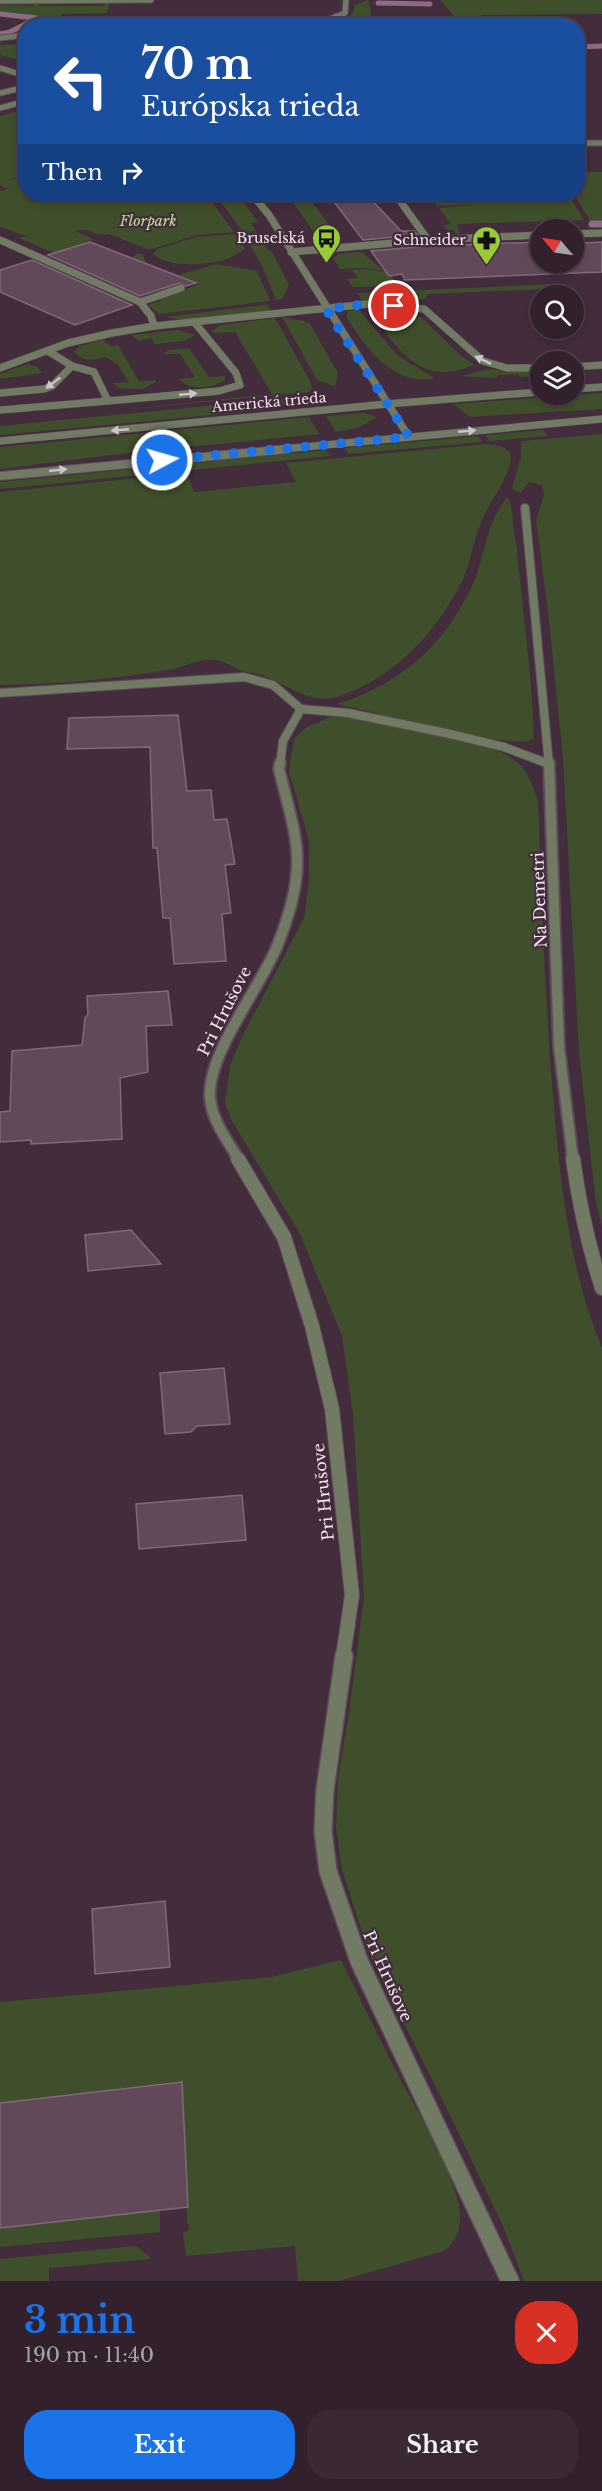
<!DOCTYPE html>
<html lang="en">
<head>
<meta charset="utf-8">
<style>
	body { margin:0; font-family:"Libre Baskerville",serif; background:#3a2935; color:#f1f3f6; height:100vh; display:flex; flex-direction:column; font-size:22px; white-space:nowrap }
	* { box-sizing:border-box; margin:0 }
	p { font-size:20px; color:#a8a3aa }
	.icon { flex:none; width:33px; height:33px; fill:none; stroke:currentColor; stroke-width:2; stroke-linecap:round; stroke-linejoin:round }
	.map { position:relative; height:2281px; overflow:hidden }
	.sheet { display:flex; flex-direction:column; background:#32212d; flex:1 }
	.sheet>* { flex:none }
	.banner { position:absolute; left:18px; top:18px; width:567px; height:183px; border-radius:24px; box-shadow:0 3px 9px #0003,0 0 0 2px #4d3e49; background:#1a4fa0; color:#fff; overflow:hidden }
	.needle { width:39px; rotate:299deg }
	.buttons { position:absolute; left:530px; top:219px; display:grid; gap:12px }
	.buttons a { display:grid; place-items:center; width:54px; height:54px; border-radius:50%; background:#32212d; box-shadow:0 3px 9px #0003,0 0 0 2px #4d3e49; font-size:30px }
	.pin { position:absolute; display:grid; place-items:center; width:51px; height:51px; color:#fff; margin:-26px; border:3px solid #fff; border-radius:50%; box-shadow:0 2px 6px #0007 }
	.me { position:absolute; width:66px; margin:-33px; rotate:84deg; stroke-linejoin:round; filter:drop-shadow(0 0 4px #0008) }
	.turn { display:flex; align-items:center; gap:21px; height:126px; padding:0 24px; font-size:27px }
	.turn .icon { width:78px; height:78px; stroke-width:2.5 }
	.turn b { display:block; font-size:42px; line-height:51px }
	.then { display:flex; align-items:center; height:57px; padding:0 24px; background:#0003; gap:12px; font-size:22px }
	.round { display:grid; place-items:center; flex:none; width:63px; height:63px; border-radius:24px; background:#3a2935 }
	.head { display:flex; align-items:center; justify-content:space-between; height:102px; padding:0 24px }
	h1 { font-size:36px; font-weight:800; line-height:45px; color:#1a73e8 }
	.primary-button { display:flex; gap:12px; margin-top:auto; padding:12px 24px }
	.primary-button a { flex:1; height:69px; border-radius:24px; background:#1a73e8; color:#fff; font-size:24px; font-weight:800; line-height:69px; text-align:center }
	.primary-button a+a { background:#3a2935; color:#f1f3f6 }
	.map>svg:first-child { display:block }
	.green { fill:#404f2b }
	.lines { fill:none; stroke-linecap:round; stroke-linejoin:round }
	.stream-far1 { stroke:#8e6b84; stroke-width:5 }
	.stream { stroke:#8e6b84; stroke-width:7 }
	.building { fill:#614959; stroke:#82687a; stroke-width:1.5 }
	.service-far2-casing { stroke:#5f4a59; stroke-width:7 }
	.service-far1-casing { stroke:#5f4a59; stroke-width:8 }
	.service-casing { stroke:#5f4a59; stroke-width:10 }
	.minor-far5-casing { stroke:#5f4a59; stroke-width:7 }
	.minor-far4-casing { stroke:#5f4a59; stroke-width:8 }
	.minor-far3-casing { stroke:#5f4a59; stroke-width:10 }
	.minor-far2-casing { stroke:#5f4a59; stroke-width:14 }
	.minor-far1-casing { stroke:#5f4a59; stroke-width:16 }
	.minor-casing { stroke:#5f4a59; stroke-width:20 }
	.tertiary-far2-casing { stroke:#5f4a59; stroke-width:7 }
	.tertiary-far1-casing { stroke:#5f4a59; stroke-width:8 }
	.tertiary-casing { stroke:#5f4a59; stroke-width:10 }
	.service-far2 { stroke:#717b64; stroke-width:5 }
	.service-far1 { stroke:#717b64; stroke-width:7 }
	.service { stroke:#717b64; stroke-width:8 }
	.minor-far5 { stroke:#717b64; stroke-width:5 }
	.minor-far4 { stroke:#717b64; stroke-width:7 }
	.minor-far3 { stroke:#717b64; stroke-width:8 }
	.minor-far2 { stroke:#717b64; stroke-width:10 }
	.minor-far1 { stroke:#717b64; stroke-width:14 }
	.minor { stroke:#717b64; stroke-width:17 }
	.tertiary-far2 { stroke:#717b64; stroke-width:5 }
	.tertiary-far1 { stroke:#717b64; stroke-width:7 }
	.tertiary { stroke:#717b64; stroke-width:8 }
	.oneway { fill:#cdc6c6 }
	.route { stroke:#1a73e8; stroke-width:10; stroke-dasharray:0 18 }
	.labels { text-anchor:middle; stroke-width:4.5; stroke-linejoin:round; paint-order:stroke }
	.far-park-label { font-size:14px; font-style:italic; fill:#c1e294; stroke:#432c3c }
	.far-poi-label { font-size:14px; fill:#f5e6f0; stroke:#432c3c; text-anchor:end }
	.far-street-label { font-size:14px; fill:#f5e6f0; stroke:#432c3c }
	.street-label { font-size:16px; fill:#f5e6f0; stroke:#432c3c }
</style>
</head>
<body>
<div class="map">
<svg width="602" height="2281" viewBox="0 0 602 2281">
	<rect width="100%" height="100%" fill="#432c3c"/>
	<g class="green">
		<path d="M 368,0 L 372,17 L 333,23 C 343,20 355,18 354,5 Z"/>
		<polygon points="440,0 602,0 602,14 481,15 485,25 462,25"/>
		<polygon points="105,2 110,2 107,13 62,14 60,22 94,22 95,24 26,26 25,31 0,34 0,30 6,31 27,21 0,16 0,5 34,6 36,3 40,3 39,6 104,6"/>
		<polygon points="23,44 25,44 25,62 0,55 0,45"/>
		<path d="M 25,109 L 25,174 L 4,182 L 25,176 L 26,194 L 206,194 L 234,232 L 197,235 L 149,250 L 109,234 C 96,238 91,226 75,231 L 93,239 L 86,242 L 132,259 L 137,253 L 143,254 L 152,286 L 148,294 L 19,238 L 27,236 L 0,227 L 0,191 L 8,189 L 0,185 L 0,116 Z"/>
		<polygon points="578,172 602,172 602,224 592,224 574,194 578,194"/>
		<polygon points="215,194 238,194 258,222 251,223 256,231 243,232"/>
		<polygon points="287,194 306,194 343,244 323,245"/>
		<polygon points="427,194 568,194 584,220 457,224 460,234 456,234 454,230 447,230 444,225 451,224 439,208 473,205 437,206"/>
		<polygon points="257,232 268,250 271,250 289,285 283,298 276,300 262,266 243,233"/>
		<path d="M 235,234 L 245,248 C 239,253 232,258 224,260 C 205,265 168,268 153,254 L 157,249 L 196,237 Z"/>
		<polygon points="361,252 363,253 384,271 364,268 340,269 333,258 339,254"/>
		<polygon points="216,264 257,271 270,301 159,314 148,305 162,301 159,299 199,284 191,281 163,291 161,284 172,277"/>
		<polygon points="363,269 387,272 401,286 353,287 347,279 358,278 353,271 341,271"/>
		<polygon points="552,284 558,295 552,295 547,289 428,294 425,299 371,302 362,301 357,293"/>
		<polygon points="264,305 269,306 270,311 183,320 165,317"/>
		<path d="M 358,309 L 398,356 L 433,377 L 432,379 C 392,385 364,346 346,316 L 348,311 Z"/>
		<path d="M 367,309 L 421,317 L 459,354 L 475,365 C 464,368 453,373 442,372 C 409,372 386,332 367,309 Z"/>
		<polygon points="282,317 304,321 310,324 338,373 335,386 317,380"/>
		<polygon points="275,318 310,381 312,388 309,392 101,412 272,394 235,332 214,333 212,331 221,325"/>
		<polygon points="179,330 196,335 183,341 155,344 151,338 139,341 131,335"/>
		<path d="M 103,340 L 111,346 L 118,345 L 139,381 L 156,380 L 156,382 L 143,389 L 118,388 L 113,383 L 129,382 L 118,365 L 106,357 C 93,360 84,363 74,352 L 80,346 Z"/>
		<path d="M 189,348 L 209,377 L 225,376 L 225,380 C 213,389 189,391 179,379 L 195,377 L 180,354 L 163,354 L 169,350 Z"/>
		<polygon points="28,364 37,367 42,373 0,379 0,374"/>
		<polygon points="488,369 513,372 540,372 540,376 520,377 518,374 497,375 497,378 462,376"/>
		<polygon points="602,393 602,409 470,417 453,404"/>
		<polygon points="291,398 299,403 243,412 0,435 0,426"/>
		<polygon points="364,413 377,417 360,427 336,432 326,416"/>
		<polygon points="309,417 319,434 128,453 0,469 0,447"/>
		<polygon points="543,430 548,436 489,441 486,435"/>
		<polygon points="602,434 602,1226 596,1203 579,1052 563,758 549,620 536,520 544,495 542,485 529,482 520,493 512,488 521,457 521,441"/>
		<polygon points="478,436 482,442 348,454 345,448"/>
		<path d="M 485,444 C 493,445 506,445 510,453 C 517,464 490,503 485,514 C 474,534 472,558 463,579 C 437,632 394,679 336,697 C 310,705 287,684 264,676 C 257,673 249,673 242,671 C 233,667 226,662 216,660 C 202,657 186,666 172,669 C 157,672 142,674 127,676 C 85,682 43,684 0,685 L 0,492 L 187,473 L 194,492 L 296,482 L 286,463 Z"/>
		<polygon points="327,450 330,456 0,489 0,482"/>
		<path d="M 507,496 C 515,509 511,526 516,541 C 522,607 532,672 534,739 C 513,752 369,710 337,704 C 402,683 443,647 472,586 C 481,568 483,547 490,528 C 494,517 501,506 507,496 Z"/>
		<path d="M 340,713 C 372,720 403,727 435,734 C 460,740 492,744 513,759 C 528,769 533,786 538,802 C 542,904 545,1006 554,1108 C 561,1190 570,1271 602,1348 L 602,2281 L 524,2281 L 503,2226 L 447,2109 L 370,1956 L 342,1870 L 336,1827 L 338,1779 L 349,1713 L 364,1597 L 353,1414 L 342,1336 L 300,1234 L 232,1121 L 225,1103 L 230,1066 L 240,1041 L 304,918 L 309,880 L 309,841 L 289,771 L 294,739 L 307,727 Z"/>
		<path d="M 341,1960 C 362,2002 382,2045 404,2086 C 424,2123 448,2161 458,2202 C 463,2221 459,2240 444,2251 L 339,2281 L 298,2281 L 295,2246 L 186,2256 L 183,2232 L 188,2231 L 189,2224 L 187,2224 L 182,2082 L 0,2103 L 0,2002 L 272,1977 Z"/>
		<polygon points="160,2210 160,2232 0,2247 0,2228"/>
		<polygon points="136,2246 152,2259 49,2268 49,2281 0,2281 0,2259"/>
	</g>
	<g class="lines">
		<g class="stream-far1">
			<polyline points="378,3 430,4"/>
			<polyline points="0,14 37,18 10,32 0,34"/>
			<polyline points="578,47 602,46"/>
		</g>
		<polyline class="stream" points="592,224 602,224"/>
	</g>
	<g class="building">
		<polygon points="328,194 366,194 401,231 414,231 418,235 363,240"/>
		<polygon points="583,240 584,243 602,242 602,272 405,280 402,274 389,276 371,251 428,246 540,242 540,262 573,262 573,241"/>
		<polygon points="90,242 196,283 186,286 179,283 140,296 48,255"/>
		<polygon points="32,260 132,305 75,325 0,292 0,270"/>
		<polygon points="178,715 187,791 211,790 214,820 227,819 235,864 225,865 231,913 222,914 226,961 174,964 170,918 163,918 157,848 153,848 150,747 67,749 69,718"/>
		<polygon points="168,991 172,1025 146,1026 148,1072 120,1078 122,1139 31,1144 31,1140 0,1142 0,1112 10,1111 12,1051 82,1045 85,1018 88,1014 87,996"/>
		<polygon points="131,1230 161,1264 88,1271 85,1235"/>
		<polygon points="224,1368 230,1424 197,1426 191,1432 165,1434 160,1373"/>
		<polygon points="242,1495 246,1540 139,1549 136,1504"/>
		<polygon points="165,1901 170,1967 95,1974 92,1909"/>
		<polygon points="182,2082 188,2207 0,2228 0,2103"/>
	</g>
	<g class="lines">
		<defs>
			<g id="service-far2">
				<polyline points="0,108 26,101"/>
				<polyline points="395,194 399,200"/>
			</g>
			<g id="service-far1">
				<polyline points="398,198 428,240"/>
				<polyline points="140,302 181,288"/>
				<polyline points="0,393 44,389 52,386 72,366 48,351"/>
				<polyline points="108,401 219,391 240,385 236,373 195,323"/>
				<polyline points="0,410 108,401 94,372 72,366"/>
			</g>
			<polyline id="service" points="0,693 244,677 273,685 301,709 348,713 446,733 504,747 549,764"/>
			<g id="minor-far5">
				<polyline points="0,1 151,0"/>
				<polyline points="106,26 325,21 345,13 346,0"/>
				<polyline points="0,38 26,35"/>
				<polyline points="0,93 26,87"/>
				<polyline points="580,143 602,143"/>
			</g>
			<g id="minor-far4">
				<polyline points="573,234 602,233"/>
				<polyline points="0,240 140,302 151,316 154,326"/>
				<polyline points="291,252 428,240 540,235"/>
				<polyline points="573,367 602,365"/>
				<polyline points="0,368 68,343 112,333 154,326 368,304 424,309 483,361 507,368 540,368"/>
			</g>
			<g id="minor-far3">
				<polyline points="525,508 549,765"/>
				<polyline points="280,765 283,741 301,709"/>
			</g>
			<g id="minor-far2">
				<polyline points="549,763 559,1047 573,1160"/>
				<path d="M 239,1160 C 228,1141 212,1121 210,1098 C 207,1053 261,987 278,944 C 287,921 296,893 297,868 C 299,836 286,800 279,769 L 280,763"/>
			</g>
			<g id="minor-far1">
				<polyline points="238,1159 284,1237 312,1326 332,1409 352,1595 343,1657"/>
				<path d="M 573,1159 C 579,1203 588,1245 602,1288"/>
			</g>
			<polyline id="minor" points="344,1656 325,1790 323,1831 328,1871 359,1961 510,2281"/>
			<g id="tertiary-far2">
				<polyline points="0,68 26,76"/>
				<polyline points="251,194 256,200"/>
			</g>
			<g id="tertiary-far1">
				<polyline points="255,198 269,215 409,437"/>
				<polyline points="573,389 602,387"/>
				<polyline points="0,441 387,404 540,392"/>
				<polyline points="272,450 602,419"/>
			</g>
			<polyline id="tertiary" points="0,476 288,449"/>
		</defs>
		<use href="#service-far2" class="service-far2-casing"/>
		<use href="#service-far1" class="service-far1-casing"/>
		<use href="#service" class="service-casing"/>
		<use href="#minor-far5" class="minor-far5-casing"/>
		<use href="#minor-far4" class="minor-far4-casing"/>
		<use href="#minor-far3" class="minor-far3-casing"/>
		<use href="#minor-far2" class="minor-far2-casing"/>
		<use href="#minor-far1" class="minor-far1-casing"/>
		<use href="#minor" class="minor-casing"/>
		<use href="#tertiary-far2" class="tertiary-far2-casing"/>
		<use href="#tertiary-far1" class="tertiary-far1-casing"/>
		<use href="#tertiary" class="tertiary-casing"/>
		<use href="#service-far2" class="service-far2"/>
		<use href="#service-far1" class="service-far1"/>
		<use href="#service" class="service"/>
		<use href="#minor-far5" class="minor-far5"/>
		<use href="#minor-far4" class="minor-far4"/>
		<use href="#minor-far3" class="minor-far3"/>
		<use href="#minor-far2" class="minor-far2"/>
		<use href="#minor-far1" class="minor-far1"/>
		<use href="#minor" class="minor"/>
		<use href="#tertiary-far2" class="tertiary-far2"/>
		<use href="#tertiary-far1" class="tertiary-far1"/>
		<use href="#tertiary" class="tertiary"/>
	</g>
	<defs><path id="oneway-solid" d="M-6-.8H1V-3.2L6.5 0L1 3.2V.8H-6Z" transform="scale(1.5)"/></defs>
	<g class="oneway">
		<use href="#oneway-solid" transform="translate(483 360) rotate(-154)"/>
		<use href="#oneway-solid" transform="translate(53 383) rotate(143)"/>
		<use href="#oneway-solid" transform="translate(188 394) rotate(-5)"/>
		<use href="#oneway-solid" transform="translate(120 430) rotate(175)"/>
		<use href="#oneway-solid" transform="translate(467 431) rotate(-5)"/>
		<use href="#oneway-solid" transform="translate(58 470) rotate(-6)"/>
	</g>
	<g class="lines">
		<polyline class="route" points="162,460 409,437 326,309 368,304 394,306"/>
	</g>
	<defs>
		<symbol id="bus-pin" viewBox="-11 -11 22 30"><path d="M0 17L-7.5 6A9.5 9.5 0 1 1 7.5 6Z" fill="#98cb37" stroke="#432c3c"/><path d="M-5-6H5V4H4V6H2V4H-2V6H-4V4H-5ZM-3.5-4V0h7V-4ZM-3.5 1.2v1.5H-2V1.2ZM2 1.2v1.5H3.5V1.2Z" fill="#111"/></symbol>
		<symbol id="pharmacy-pin" viewBox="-11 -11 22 30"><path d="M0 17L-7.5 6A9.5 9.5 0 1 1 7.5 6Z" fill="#98cb37" stroke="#432c3c"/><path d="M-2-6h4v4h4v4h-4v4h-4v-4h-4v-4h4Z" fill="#111"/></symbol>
	</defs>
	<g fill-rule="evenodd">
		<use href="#bus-pin" x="310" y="222" width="33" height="45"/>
		<use href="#pharmacy-pin" x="470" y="224" width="33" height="45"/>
	</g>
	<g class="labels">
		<g class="far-park-label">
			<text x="148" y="226">Florpark</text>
		</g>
		<g class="far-poi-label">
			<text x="305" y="243">Bruselská</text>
			<text x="466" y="245">Schneider</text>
		</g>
		<g class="far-street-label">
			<text transform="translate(269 402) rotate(-5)" y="5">Americká trieda</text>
		</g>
		<g class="street-label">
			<text transform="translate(539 900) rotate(-92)" y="6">Na Demetri</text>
			<text transform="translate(224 1011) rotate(-63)" y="6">Pri Hrušove</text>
			<text transform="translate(323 1492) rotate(-96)" y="6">Pri Hrušove</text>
			<text transform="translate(388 1976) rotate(66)" y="6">Pri Hrušove</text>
		</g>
	</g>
</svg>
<div class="buttons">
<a><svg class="needle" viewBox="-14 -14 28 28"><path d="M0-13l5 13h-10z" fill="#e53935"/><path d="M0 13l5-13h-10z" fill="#a8a3aa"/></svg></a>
<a><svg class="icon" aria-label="search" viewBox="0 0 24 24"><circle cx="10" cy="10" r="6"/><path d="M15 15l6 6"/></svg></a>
<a><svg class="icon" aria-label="layers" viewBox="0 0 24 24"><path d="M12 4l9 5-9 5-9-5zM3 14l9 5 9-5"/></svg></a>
</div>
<div class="pin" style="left:394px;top:306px;background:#d93025"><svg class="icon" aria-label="arrive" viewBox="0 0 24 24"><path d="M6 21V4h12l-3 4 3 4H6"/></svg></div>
<svg class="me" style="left:162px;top:460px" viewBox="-20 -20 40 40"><circle r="17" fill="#1a73e8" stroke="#fff" stroke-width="3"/><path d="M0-11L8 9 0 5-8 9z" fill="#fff"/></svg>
<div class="banner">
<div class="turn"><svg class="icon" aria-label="left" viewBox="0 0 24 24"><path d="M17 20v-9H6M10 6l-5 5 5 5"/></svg><div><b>70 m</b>Európska trieda</div></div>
<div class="then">Then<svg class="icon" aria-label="right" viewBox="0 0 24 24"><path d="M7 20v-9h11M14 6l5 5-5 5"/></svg></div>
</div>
</div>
<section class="sheet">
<div class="head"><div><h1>3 min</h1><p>190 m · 11:40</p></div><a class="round" style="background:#d93025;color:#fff"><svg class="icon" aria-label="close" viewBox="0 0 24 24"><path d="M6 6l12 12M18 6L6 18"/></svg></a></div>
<div class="primary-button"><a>Exit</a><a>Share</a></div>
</section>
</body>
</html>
